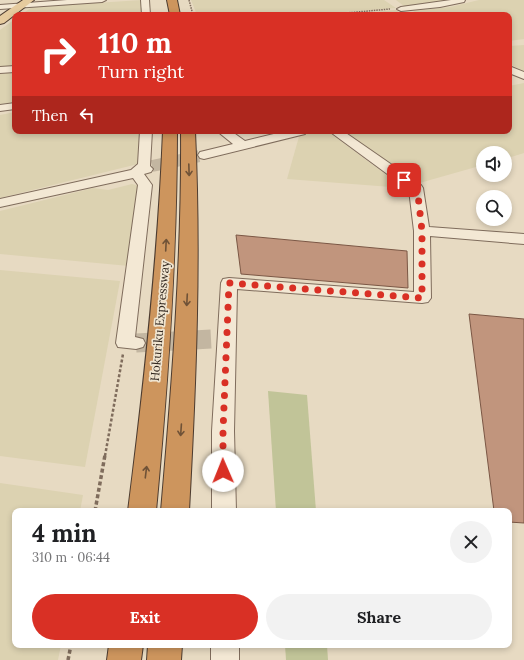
<!DOCTYPE html>
<html lang="en">
<head>
<meta charset="utf-8">
<style>
	body { margin:0; font-family:Lora,serif; background:#f2f2f2; color:#202124; height:100vh; display:flex; flex-direction:column; font-size:15px; white-space:nowrap }
	* { box-sizing:border-box; margin:0 }
	p { font-size:13px; color:#757577 }
	.icon { flex:none; width:22px; height:22px; fill:none; stroke:currentColor; stroke-width:2; stroke-linecap:round; stroke-linejoin:round }
	.map { position:relative; flex:1; overflow:hidden }
	.details { position:absolute; left:12px; top:508px; width:500px; height:140px; display:flex; flex-direction:column; background:#fff; border-radius:8px; box-shadow:0 2px 6px #0003 }
	.details>* { flex:none }
	.guide { position:absolute; left:12px; top:12px; width:500px; height:122px; border-radius:8px; box-shadow:0 2px 6px #0003; background:#d93025; color:#fff; overflow:hidden }
	.fabs { position:absolute; left:476px; top:146px; display:grid; gap:8px }
	.fabs a { display:grid; place-items:center; width:36px; height:36px; border-radius:50%; background:#fff; box-shadow:0 2px 6px #0003; font-size:20px }
	.pin { position:absolute; display:grid; place-items:center; width:34px; height:34px; color:#fff; margin:-17px; border-radius:8px; box-shadow:0 2px 6px #0006 }
	.me { position:absolute; width:44px; margin:-22px; rotate:359deg; stroke-linejoin:round; filter:drop-shadow(0 0 3px #0008) }
	.turn { display:flex; align-items:center; gap:14px; height:84px; padding:0 20px; font-size:18px }
	.turn .icon { width:52px; height:52px; stroke-width:2.5 }
	.turn b { display:block; font-size:28px; line-height:34px }
	.then { display:flex; align-items:center; height:38px; padding:0 20px; background:#0003; gap:8px; font-size:15px }
	.round { display:grid; place-items:center; flex:none; width:42px; height:42px; border-radius:21px; background:#f2f2f2 }
	.overview { display:flex; align-items:center; justify-content:space-between; height:68px; padding:0 20px }
	h1 { font-size:24px; font-weight:700; line-height:30px }
	.action { display:flex; gap:8px; margin-top:auto; padding:8px 20px }
	.action a { flex:1; height:46px; border-radius:24px; background:#d93025; color:#fff; font-size:16px; font-weight:700; line-height:46px; text-align:center }
	.action a+a { background:#f2f2f2; color:#202124 }
	.map>svg:first-child { display:block }
	.farmland { fill:#dcd2b1 }
	.green { fill:#c1c498 }
	.building { fill:#c1957d; stroke:#7b5745 }
	.lines { fill:none; stroke-linecap:round; stroke-linejoin:round }
	.minor-tunnel-far1 { stroke:#c3b6a1; stroke-width:12; stroke-dasharray:12 6; stroke-linecap:butt }
	.minor-tunnel { stroke:#c3b6a1; stroke-width:19; stroke-dasharray:19 10; stroke-linecap:butt }
	.minor-casing { stroke:#7f6c5c; stroke-width:2 }
	.major-casing { stroke:#4d3c30; stroke-width:2 }
	.highway-casing { stroke:#4d3c30; stroke-width:2 }
	.path-far2 { stroke:#7f6c5c; stroke-width:1.5; stroke-dasharray:1.5 1; stroke-linecap:butt }
	.path-far1 { stroke:#7f6c5c; stroke-width:2.5; stroke-dasharray:3 2; stroke-linecap:butt }
	.path { stroke:#7f6c5c; stroke-width:3.5; stroke-dasharray:4 2.5; stroke-linecap:butt }
	.minor { fill:#f3e8d4; fill-rule:evenodd }
	.major { fill:#e6cb9e; fill-rule:evenodd }
	.highway { fill:#cd955d; fill-rule:evenodd }
	.oneway { stroke:#6f5237 }
	.route { stroke:#d93025; stroke-width:7; stroke-dasharray:0 12.6 }
	.labels { text-anchor:middle; stroke-width:3.5; stroke-linejoin:round; paint-order:stroke }
	.street-label { font-size:12px; fill:#31261e; stroke:#f0e5d1 }
</style>
</head>
<body>
<div class="map">
<svg width="524" height="660" viewBox="0 0 524 660">
	<rect width="100%" height="100%" fill="#e7dac2"/>
	<g class="farmland">
		<polygon points="142,0 143,15 21,15 32,7"/>
		<polygon points="191,0 384,0 396,8 307,15 197,15"/>
		<polygon points="396,0 449,0 437,3 404,6"/>
		<polygon points="479,0 524,0 524,39 509,41 509,15 420,15 413,11 450,7"/>
		<polygon points="396,10 403,15 336,15"/>
		<polygon points="15,19 15,67 0,68 0,30"/>
		<polygon points="524,45 524,71 509,64 509,46"/>
		<polygon points="15,72 15,103 0,106 0,74"/>
		<polygon points="524,83 524,153 505,159 505,153 483,153 483,165 416,184 338,131 509,131 509,86"/>
		<polygon points="15,112 15,131 141,131 138,164 0,198 0,115"/>
		<polygon points="310,131 327,131 404,188 287,179 300,133"/>
		<polygon points="132,184 140,186 129,266 0,254 0,211 93,188 108,190"/>
		<polygon points="0,270 120,281 85,467 0,456"/>
		<polygon points="0,483 83,495 80,511 15,511 15,645 61,645 58,660 0,660"/>
	</g>
	<g class="green">
		<polygon points="268,391 307,395 316,511 276,511"/>
		<polygon points="285,645 327,645 328,660 286,660"/>
	</g>
	<g class="building">
		<polygon points="236,235 407,251 408,288 241,274"/>
		<polygon points="469,314 524,319 524,523 509,522 509,511 494,511"/>
	</g>
	<g class="lines">
		<polyline class="minor-tunnel-far1" points="152,166 204,155"/>
		<polyline class="minor-tunnel" points="136,343 211,339"/>
		<defs>
			<g id="minor">
				<polygon points="67,0 106,0 102,2 0,9 0,5"/>
				<polygon points="141,0 149,0 150,15 142,15"/>
				<polygon points="451,0 465,0 464,2 440,7 401,11 397,9 401,7"/>
				<polygon points="15,66 15,72 0,73 0,67"/>
				<polygon points="509,66 524,72 524,79 509,73"/>
				<polygon points="15,103 15,109 0,111 0,105"/>
				<polygon points="140,131 152,131 150,166 153,169 151,172 144,174 152,185 135,337 143,339 145,343 143,347 136,349 118,347 116,343 138,185 133,178 0,207 0,199 131,170 138,164"/>
				<polygon points="217,131 231,131 245,141 286,131 307,131 305,134 204,159 200,158 198,155 200,152 233,144"/>
				<polygon points="329,131 343,131 421,185 423,188 429,227 524,234 524,244 430,236 431,298 428,302 422,303 237,289 234,431 236,511 212,511 212,431 221,283 223,279 229,278 414,292 414,231 409,190"/>
				<rect x="211" y="645" width="28" height="15"/>
			</g>
			<polygon id="major" points="23,0 34,0 4,23 0,24 0,16"/>
			<g id="highway">
				<polygon points="167,0 177,0 180,15 170,15"/>
				<path d="M 163,131 L 177,131 C 177,258 168,384 156,511 L 128,511 C 144,385 158,258 163,131 Z"/>
				<path d="M 181,131 L 195,131 C 201,258 196,384 189,511 L 161,511 C 172,384 182,258 181,131 Z"/>
				<polygon points="109,645 143,645 141,660 107,660"/>
				<polygon points="148,645 182,645 181,660 147,660"/>
			</g>
		</defs>
		<use href="#minor" class="minor-casing"/>
		<use href="#major" class="major-casing"/>
		<use href="#highway" class="highway-casing"/>
		<g class="path-far2">
			<polyline points="189,0 193,15"/>
			<polyline points="324,15 390,9"/>
		</g>
		<polyline class="path-far1" points="105,456 123,354"/>
		<g class="path">
			<polyline points="95,511 105,455"/>
			<polyline points="68,660 71,645"/>
		</g>
		<use href="#minor" class="minor"/>
		<use href="#major" class="major"/>
		<use href="#highway" class="highway"/>
	</g>
	<defs><path id="oneway-shaft" d="M-6 0H5M1.5-3L5.5 0L1.5 3" fill="none" stroke-width="1.6" stroke-linecap="round" stroke-linejoin="round"/></defs>
	<g class="oneway">
		<use href="#oneway-shaft" transform="translate(189 170) rotate(88)"/>
		<use href="#oneway-shaft" transform="translate(166 245) rotate(-87)"/>
		<use href="#oneway-shaft" transform="translate(187 300) rotate(93)"/>
		<use href="#oneway-shaft" transform="translate(181 430) rotate(94)"/>
		<use href="#oneway-shaft" transform="translate(146 472) rotate(-83)"/>
	</g>
	<g class="lines">
		<polyline class="route" points="223,471 223,431 229,283 422,298 422,231 418,195 416,188 404,180"/>
	</g>
	<g class="labels">
		<g class="street-label">
			<text transform="translate(160 321) rotate(-85)" y="4">Hokuriku Expressway</text>
		</g>
	</g>
</svg>
<div class="fabs">
<a><svg class="icon" aria-label="sound" viewBox="0 0 24 24"><path d="M4 9h4l5-4v14l-5-4H4zM17 9q2 3 0 6"/></svg></a>
<a><svg class="icon" aria-label="search" viewBox="0 0 24 24"><circle cx="10" cy="10" r="6"/><path d="M15 15l6 6"/></svg></a>
</div>
<div class="pin" style="left:404px;top:180px;background:#d93025"><svg class="icon" aria-label="arrive" viewBox="0 0 24 24"><path d="M6 21V4h12l-3 4 3 4H6"/></svg></div>
<svg class="me" style="left:223px;top:471px" viewBox="-20 -20 40 40"><circle r="19" fill="#fff"/><path d="M0-13L10 11 0 6-10 11z" fill="#d93025"/></svg>
<div class="guide">
<div class="turn"><svg class="icon" aria-label="right" viewBox="0 0 24 24"><path d="M7 20v-9h11M14 6l5 5-5 5"/></svg><div><b>110 m</b>Turn right</div></div>
<div class="then">Then<svg class="icon" aria-label="left" viewBox="0 0 24 24"><path d="M17 20v-9H6M10 6l-5 5 5 5"/></svg></div>
</div>
<section class="details">
<div class="overview"><div><h1>4 min</h1><p>310 m · 06:44</p></div><a class="round"><svg class="icon" aria-label="close" viewBox="0 0 24 24"><path d="M6 6l12 12M18 6L6 18"/></svg></a></div>
<div class="action"><a>Exit</a><a>Share</a></div>
</section>
</div>
</body>
</html>
